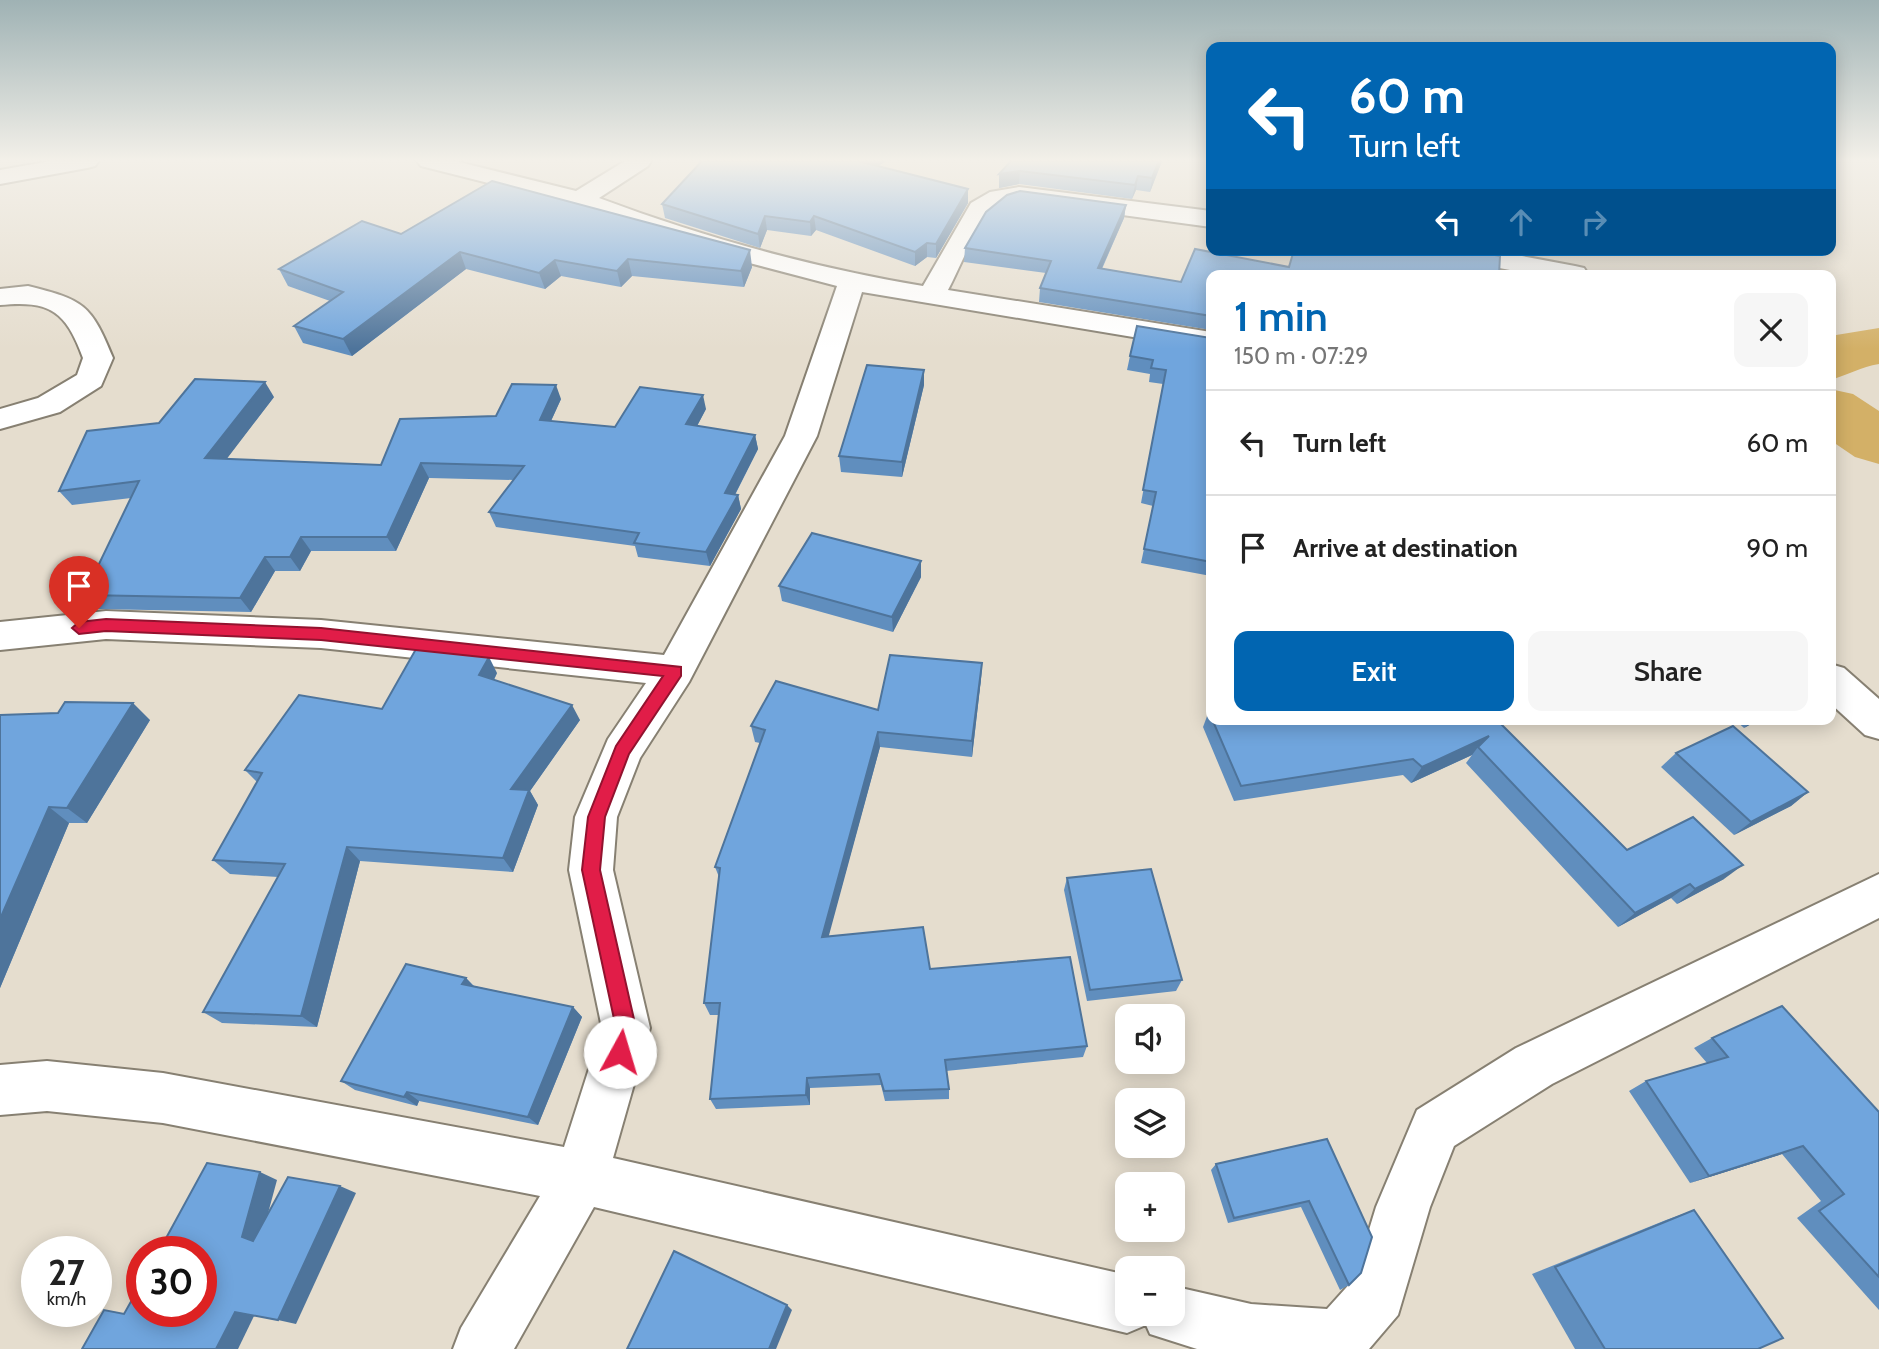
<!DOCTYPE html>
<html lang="en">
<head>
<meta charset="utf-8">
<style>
	body { margin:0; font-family:Cabin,sans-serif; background:#f6f6f6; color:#222; height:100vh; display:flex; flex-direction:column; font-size:26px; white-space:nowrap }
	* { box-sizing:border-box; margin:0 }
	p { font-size:23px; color:#767676 }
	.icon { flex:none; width:38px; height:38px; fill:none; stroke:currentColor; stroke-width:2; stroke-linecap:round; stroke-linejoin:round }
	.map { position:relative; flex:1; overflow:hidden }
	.sheet { position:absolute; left:1206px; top:270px; width:630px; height:455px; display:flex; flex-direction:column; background:#fff; border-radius:14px; box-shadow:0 4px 18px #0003 }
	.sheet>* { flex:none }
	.top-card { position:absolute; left:1206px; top:42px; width:630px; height:214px; border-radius:14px; box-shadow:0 4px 18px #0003; background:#0165b1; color:#fff; overflow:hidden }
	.buttons { position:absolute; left:1115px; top:1004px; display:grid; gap:14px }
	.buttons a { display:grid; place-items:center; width:70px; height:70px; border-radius:14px; background:#fff; box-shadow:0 4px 18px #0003; font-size:35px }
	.speed { position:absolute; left:21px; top:1236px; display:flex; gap:14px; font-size:35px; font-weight:700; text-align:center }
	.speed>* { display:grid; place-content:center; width:91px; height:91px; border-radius:50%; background:#fff; box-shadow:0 4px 18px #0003; line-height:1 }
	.speed small { font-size:18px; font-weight:400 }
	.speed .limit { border:10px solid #d22; background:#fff; color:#111 }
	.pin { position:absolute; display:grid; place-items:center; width:60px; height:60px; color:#fff; margin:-72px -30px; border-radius:50% 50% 50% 0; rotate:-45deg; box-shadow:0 0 7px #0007 }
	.pin .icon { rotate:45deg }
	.me { position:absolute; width:77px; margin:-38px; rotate:6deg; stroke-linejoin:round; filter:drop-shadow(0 0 5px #0008) }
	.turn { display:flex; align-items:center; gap:24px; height:147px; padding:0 28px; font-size:32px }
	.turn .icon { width:91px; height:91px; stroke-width:2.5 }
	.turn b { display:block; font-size:49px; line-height:60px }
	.lanes { display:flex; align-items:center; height:66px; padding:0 28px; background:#0003; justify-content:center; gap:35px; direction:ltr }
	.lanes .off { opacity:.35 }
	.round { display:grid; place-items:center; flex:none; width:74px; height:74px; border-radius:14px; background:#f6f6f6 }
	.summary { display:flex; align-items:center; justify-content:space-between; height:119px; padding:0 28px }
	h1 { font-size:42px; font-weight:600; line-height:52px; color:#0165b1 }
	.button { display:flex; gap:14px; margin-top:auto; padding:14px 28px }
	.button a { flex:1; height:80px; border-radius:14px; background:#0165b1; color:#fff; font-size:28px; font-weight:600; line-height:80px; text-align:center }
	.button a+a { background:#f6f6f6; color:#222 }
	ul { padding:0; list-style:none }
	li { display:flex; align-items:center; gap:21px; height:105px; padding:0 28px; border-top:2px solid #e0e0e0 }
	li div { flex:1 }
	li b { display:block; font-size:26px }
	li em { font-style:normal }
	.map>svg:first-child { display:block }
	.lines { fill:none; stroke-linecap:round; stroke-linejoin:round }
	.river { fill:#d3b067; fill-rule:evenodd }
	.street-casing { stroke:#878072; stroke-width:4 }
	.street { fill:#fff; fill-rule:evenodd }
	.wall { fill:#608ebe }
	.shaded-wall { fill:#4e749b }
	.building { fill:#70a5dd; stroke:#4e749b; stroke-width:2 }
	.route { fill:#e11d48; stroke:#92132f; stroke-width:2 }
</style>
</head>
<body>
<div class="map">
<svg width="1879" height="1349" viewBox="0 0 1879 1349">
	<rect width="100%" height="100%" fill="#e5ddce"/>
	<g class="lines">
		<g class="river">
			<path d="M 1879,328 L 1879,364 C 1861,367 1848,375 1830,380 L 1830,336 Z"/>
			<polygon points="1830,389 1853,394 1879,411 1879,464 1855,457 1830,440"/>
		</g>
		<defs>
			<g id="street">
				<polygon points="51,161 99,161 95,166 87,168 0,184 0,170"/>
				<path d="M 417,161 L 455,161 L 576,191 L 625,161 L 651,161 L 648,166 L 599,198 C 706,238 810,267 923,286 L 971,203 L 990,192 L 1019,187 L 1211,211 L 1211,227 L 1019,201 C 980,207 965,258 948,290 L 1211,332 L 1211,350 L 862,292 L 817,436 L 689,682 L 640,758 L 617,817 L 613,870 L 650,1028 L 613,1158 L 1127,1275 L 1127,1314 L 1172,1314 L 1172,1286 L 1251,1304 L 1327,1309 L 1354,1279 L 1376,1207 L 1417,1110 L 1516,1048 L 1879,874 L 1879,918 L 1552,1084 L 1454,1146 L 1430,1207 L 1398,1315 L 1369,1349 L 1197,1349 L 1150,1334 L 1146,1325 L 1127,1333 L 594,1207 L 514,1349 L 453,1349 L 461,1328 L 540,1196 L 163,1123 L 47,1111 L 0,1115 L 0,1065 L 47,1061 L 163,1073 L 564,1147 L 602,1028 L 569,870 L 575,817 L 608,739 L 646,683 L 321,648 L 106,639 L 0,650 L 0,622 L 106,611 L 321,620 L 664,655 L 785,436 L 837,286 L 673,243 L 571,204 L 421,166 Z"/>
				<polygon points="1433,250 1490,250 1575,266 1584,268 1588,274 1536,275 1446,258 1437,256"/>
				<path d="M 28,286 C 84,300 91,304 113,358 L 101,386 L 60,412 L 0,429 L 0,409 L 38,398 L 77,375 L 83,358 C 66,311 50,300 0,305 L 0,289 Z"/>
				<polygon points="1830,664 1844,668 1879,699 1879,739 1865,735 1830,703"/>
			</g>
		</defs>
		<use href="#street" class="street-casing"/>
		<use href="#street" class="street"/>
	</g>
	<g class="wall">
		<polygon points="697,161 886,161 878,166 968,189 968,203 936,258 927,257 915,266 816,230 811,236 767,230 760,248 665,218 662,204 700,163"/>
		<polygon points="1011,161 1162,161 1150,192 1136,190 1132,199 1019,184 999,188"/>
		<polygon points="1020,191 1126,205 1124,218 1102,269 1181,282 1195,249 1289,267 1294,250 1468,250 1500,256 1499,275 1211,275 1211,330 1039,302 1040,288 1046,273 964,262 965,248 986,212 1007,195"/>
		<polygon points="401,234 752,267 744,287 632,276 621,287 561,276 545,289 466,269 352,356 303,343 294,326 330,301 288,286 279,269"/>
		<polygon points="1521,250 1559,250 1557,254"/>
		<polygon points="1211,338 1211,576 1141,563 1153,506 1141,503 1163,384 1149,382 1150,374 1127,370 1130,356"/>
		<polygon points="924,370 924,385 902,477 841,472 839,456"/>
		<polygon points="274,397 226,459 381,465 496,416 561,399 551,421 615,427 706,409 697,426 755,435 758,449 735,495 738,495 741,509 710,566 638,557 635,546 496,527 489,512 514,480 429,478 396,551 311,551 300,571 275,571 251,612 97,609 84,595 131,498 72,505 59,491 159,423"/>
		<polygon points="921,561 921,577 893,632 782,601 779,586"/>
		<polygon points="982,663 981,679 972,757 880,747 828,936 930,969 1087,1046 1083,1057 946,1071 949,1089 949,1099 885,1101 881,1085 810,1088 810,1105 716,1109 710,1099 719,1015 710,1015 704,1003 719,877 715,867 760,743 755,742 751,726 878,710"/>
		<polygon points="497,673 494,680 580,720 530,791 538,805 513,872 360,861 317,1027 222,1023 203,1012 278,877 230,874 213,860 257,782 245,770 382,709"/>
		<polygon points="1209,711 1211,711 1211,719 1496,719 1627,850 1724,879 1677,904 1671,898 1618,927 1466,763 1472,755 1411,783 1403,775 1234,801 1203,727"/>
		<polygon points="0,715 150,720 87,823 69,823 0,988"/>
		<polygon points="1734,719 1760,719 1744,728"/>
		<polygon points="1676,753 1808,792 1791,806 1734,835 1661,767"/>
		<polygon points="1067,878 1182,980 1176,991 1087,1001 1064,890"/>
		<polygon points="466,978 474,986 573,1007 582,1017 538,1125 419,1101 417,1106 355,1090 341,1081"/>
		<polygon points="1712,1038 1879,1112 1879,1310 1797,1218 1821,1201 1782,1154 1690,1183 1629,1091 1646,1081 1707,1063 1694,1048"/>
		<polygon points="1327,1139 1349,1285 1340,1290 1301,1207 1228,1223 1211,1170 1216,1164"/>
		<polygon points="1694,1210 1758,1349 1575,1349 1532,1274 1666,1220"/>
	</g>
	<g class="shaded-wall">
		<polygon points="864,161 886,161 863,175 862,162"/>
		<polygon points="1159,161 1162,161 1150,192 1152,178"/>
		<polygon points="1020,171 1019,184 999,188 999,174"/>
		<polygon points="1138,176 1136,190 1132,199 1135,185"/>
		<polygon points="968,189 968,203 936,258 936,244"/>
		<polygon points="1126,205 1124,218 1096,281 1098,268"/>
		<polygon points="765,216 767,230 760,248 758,234"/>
		<polygon points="814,216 816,230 811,236 810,222"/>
		<polygon points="927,243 927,257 915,266 915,252"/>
		<polygon points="750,250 752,267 744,287 741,271"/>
		<polygon points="460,252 466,269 352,356 343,339"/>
		<polygon points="628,259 632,276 621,287 617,271"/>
		<polygon points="555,260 561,276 545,289 539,273"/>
		<polygon points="924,370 924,385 902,477 902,462"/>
		<polygon points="265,382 274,397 216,473 205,458"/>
		<polygon points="556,385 561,399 545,434 540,420"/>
		<polygon points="703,395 706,409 690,439 686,424"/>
		<polygon points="755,435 758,449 728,508 725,493"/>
		<polygon points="421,463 429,478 396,551 387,537"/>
		<polygon points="738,495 741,509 710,566 706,552"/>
		<polygon points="301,537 311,551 300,571 290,557"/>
		<polygon points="265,557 275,571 251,612 240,598"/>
		<polygon points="921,561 921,577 893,632 892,617"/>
		<polygon points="489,657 497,673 488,691 479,675"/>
		<polygon points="982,663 981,679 972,757 972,741"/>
		<polygon points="133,703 150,720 87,823 67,808"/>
		<polygon points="572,705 580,720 530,791 538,805 513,872 503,858 511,789"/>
		<polygon points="1754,719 1760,719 1744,728"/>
		<polygon points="878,732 880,747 825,950 822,937"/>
		<polygon points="1489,736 1478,747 1472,755 1411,783 1422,767"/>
		<polygon points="1808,792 1791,806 1734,835 1751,822"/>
		<polygon points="49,807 69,823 0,988 0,919"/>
		<polygon points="347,847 360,861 317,1027 301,1016"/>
		<polygon points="1743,865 1724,879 1677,904 1695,889"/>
		<polygon points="1690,884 1671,898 1618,927 1635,913"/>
		<polygon points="466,978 476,989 462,984"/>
		<polygon points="573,1007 582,1017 538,1125 528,1117"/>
		<polygon points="807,1078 810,1088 810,1105 806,1095"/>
		<polygon points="407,1092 419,1101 417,1106 404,1097"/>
		<polygon points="1803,1146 1782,1154 1690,1183 1709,1176"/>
		<polygon points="260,1172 277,1180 260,1243 271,1247 242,1237"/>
		<polygon points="340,1186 356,1193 296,1324 278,1320"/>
		<polygon points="787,1305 792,1310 776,1349 769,1349"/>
		<polygon points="235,1312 254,1316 238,1349 216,1349"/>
	</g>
	<g class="building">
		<polygon points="702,161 864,161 862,162 968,189 936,244 927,243 915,252 814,216 810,222 765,216 758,234 662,204"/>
		<polygon points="1011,161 1159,161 1152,178 1138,176 1135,185 1020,171 999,174"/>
		<polygon points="492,181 750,250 741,271 628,259 617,271 555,260 539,273 460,252 343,339 294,326 343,292 279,269 362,221 401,234"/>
		<polygon points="1020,191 1126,205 1098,268 1181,282 1195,249 1289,267 1294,250 1468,250 1500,256 1499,275 1211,275 1211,316 1040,288 1051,261 965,248 986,212 1007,195"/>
		<polygon points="1137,326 1211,338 1211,562 1144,549 1156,492 1143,490 1166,370 1151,368 1153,360 1130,356"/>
		<polygon points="867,365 924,370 902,462 839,456"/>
		<polygon points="195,379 265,382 205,458 381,465 400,419 496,416 512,384 556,385 540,420 615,427 640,387 703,395 686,424 755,435 725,493 738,495 706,552 634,543 639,533 489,512 524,466 421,463 387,537 301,537 290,557 265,557 240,598 84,595 139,481 59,491 87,431 159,423"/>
		<polygon points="812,533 921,561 892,617 779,586"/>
		<polygon points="416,649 489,657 479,675 572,705 511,789 529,790 503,858 347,847 301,1016 203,1012 285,864 213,860 262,773 245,770 299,695 382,709"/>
		<polygon points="890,655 982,663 972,741 878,732 822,937 923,927 930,969 1070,957 1087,1046 945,1060 949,1089 884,1091 879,1074 807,1078 806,1095 710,1099 720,1003 704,1003 720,868 715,867 765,730 751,726 776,681 878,710"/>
		<polygon points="65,702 133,703 67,808 49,807 0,919 0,715 58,713"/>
		<polygon points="1212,719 1496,719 1627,850 1693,817 1743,865 1695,889 1690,884 1635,913 1478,747 1489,736 1422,767 1413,759 1241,786"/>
		<polygon points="1733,726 1808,792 1751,822 1676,753"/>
		<polygon points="1151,869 1182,980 1090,990 1067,878"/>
		<polygon points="406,964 466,978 462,984 573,1007 528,1117 407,1092 404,1097 341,1081"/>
		<polygon points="1782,1006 1879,1112 1879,1277 1819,1211 1844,1194 1803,1146 1709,1176 1646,1081 1728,1057 1712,1038"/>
		<polygon points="1327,1139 1372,1237 1361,1273 1349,1285 1309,1201 1234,1218 1216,1164"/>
		<polygon points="207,1163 260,1172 242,1237 253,1241 288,1177 340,1186 278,1320 235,1312 216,1349 82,1349 104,1310 124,1314 142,1282 142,1311 201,1311 201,1251 159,1251"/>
		<polygon points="1694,1210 1783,1338 1758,1349 1605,1349 1555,1267"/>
		<polygon points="674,1251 787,1305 769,1349 627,1349"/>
	</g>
	<linearGradient id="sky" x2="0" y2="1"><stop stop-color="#9fb2b4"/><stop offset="0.46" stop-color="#f3f0e9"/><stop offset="1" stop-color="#f3f0e9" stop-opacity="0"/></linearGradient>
	<rect width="1879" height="349" fill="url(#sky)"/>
	<polygon class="route" points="106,619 321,628 681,667 681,676 629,754 605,817 600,870 636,1028 627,1059 620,1062 612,1059 609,1052 616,1028 582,870 588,817 616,746 663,676 321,640 106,631 79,634 72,628 79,622"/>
</svg>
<div class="buttons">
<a><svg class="icon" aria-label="sound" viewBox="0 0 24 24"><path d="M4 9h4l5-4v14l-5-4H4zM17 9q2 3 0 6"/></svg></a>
<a><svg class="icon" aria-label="layers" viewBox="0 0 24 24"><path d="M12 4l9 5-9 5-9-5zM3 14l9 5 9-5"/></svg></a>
<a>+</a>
<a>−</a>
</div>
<div class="speed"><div>27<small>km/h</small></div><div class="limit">30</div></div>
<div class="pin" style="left:79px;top:628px;background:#d93025"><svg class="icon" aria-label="arrive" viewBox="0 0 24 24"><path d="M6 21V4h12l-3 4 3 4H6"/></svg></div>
<svg class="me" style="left:620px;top:1052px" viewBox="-20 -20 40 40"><circle r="19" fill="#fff"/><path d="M0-13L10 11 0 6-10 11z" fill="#e11d48"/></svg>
<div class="top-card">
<div class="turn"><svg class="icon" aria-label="left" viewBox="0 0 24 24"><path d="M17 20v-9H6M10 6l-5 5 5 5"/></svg><div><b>60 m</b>Turn left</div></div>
<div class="lanes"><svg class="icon" aria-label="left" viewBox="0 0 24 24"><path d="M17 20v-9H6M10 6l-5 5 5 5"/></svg><svg class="icon off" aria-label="ahead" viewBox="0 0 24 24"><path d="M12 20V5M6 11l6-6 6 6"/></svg><svg class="icon off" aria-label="right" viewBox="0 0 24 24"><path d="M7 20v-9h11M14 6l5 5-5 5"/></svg></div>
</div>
<section class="sheet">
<div class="summary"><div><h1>1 min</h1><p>150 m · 07:29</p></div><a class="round"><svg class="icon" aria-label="close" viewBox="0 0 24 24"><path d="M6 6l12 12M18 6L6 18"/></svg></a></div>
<ul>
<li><svg class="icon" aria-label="left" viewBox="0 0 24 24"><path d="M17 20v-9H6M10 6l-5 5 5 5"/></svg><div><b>Turn left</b></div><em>60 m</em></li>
<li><svg class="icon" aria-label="arrive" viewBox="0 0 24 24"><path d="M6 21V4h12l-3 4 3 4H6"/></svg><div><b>Arrive at destination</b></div><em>90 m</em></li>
</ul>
<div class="button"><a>Exit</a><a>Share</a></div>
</section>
</div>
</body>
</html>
